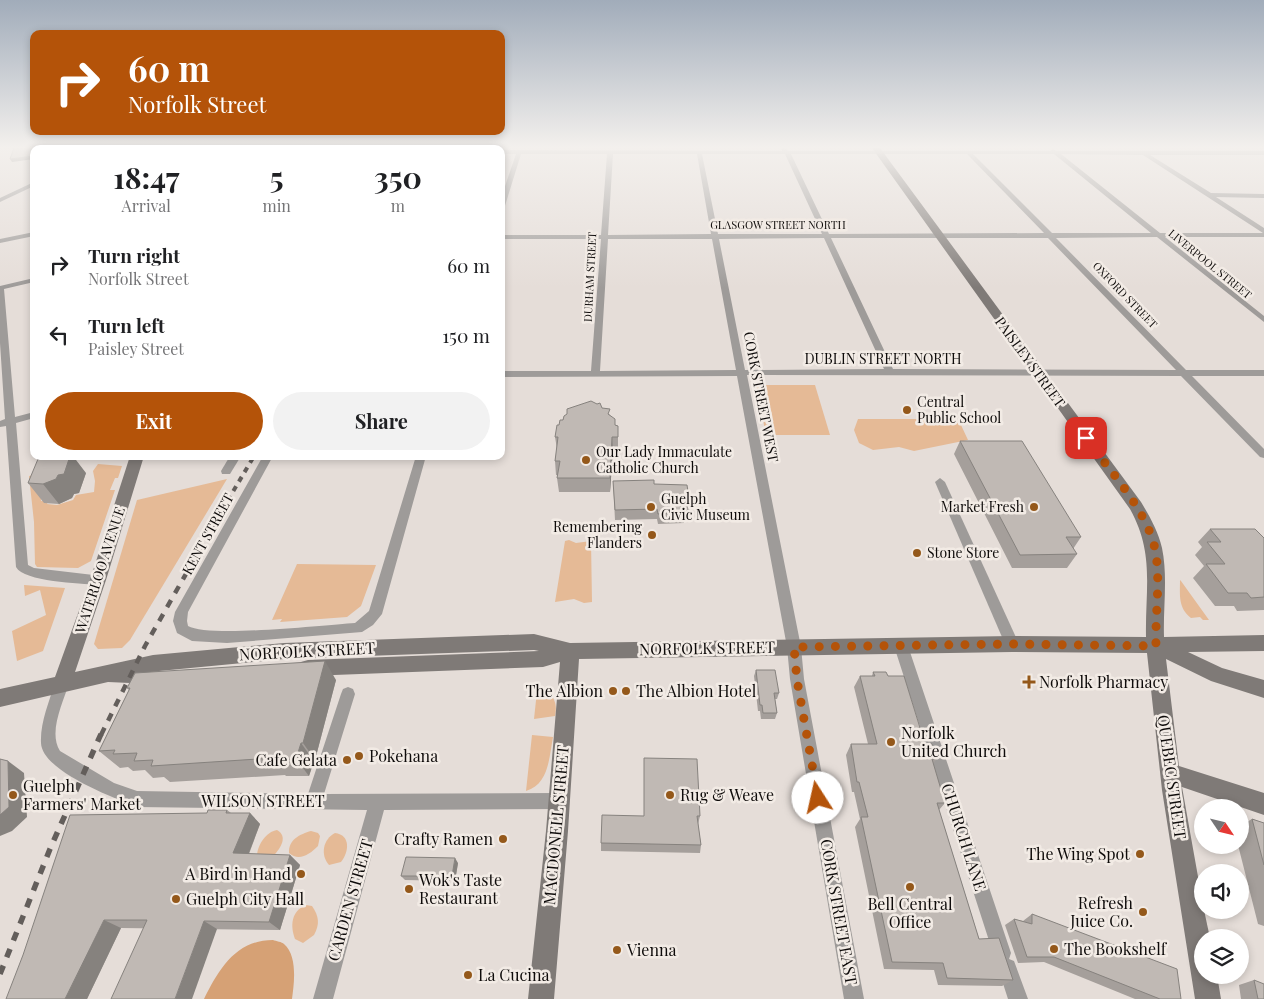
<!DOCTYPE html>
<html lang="en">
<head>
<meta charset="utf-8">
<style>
	body { margin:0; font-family:"Playfair Display",serif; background:#f2f2f2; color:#202124; height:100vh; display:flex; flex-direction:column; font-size:19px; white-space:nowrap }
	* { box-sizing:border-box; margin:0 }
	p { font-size:16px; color:#757577 }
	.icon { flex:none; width:28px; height:28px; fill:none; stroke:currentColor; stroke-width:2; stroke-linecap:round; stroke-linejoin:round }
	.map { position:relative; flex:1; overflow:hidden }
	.sheet { position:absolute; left:30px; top:145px; width:475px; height:315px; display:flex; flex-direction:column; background:#fff; border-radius:10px; box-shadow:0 2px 8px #0003 }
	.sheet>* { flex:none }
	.banner { position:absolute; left:30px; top:30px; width:475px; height:105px; border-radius:10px; box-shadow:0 2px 8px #0003; background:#b45309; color:#fff; overflow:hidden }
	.needle { width:32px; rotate:125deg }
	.buttons { position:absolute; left:1194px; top:799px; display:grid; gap:10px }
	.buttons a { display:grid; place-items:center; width:55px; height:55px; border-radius:50%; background:#fff; box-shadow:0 2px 8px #0003; font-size:25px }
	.pin { position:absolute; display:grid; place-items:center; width:42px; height:42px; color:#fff; margin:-21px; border-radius:10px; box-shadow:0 2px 8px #0006 }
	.me { position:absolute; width:55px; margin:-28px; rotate:350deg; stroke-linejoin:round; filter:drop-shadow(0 0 4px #0008) }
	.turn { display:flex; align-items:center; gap:18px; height:105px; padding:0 15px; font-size:22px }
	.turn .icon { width:65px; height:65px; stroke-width:2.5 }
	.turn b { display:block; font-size:35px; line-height:42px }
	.eta { display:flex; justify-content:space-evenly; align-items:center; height:85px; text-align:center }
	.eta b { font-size:30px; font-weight:700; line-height:35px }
	.cta { display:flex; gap:10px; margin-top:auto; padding:10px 15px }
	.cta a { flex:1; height:58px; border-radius:30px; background:#b45309; color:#fff; font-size:20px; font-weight:700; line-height:58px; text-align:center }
	.cta a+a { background:#f2f2f2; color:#202124 }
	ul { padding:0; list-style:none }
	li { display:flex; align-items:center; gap:15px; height:70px; padding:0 15px }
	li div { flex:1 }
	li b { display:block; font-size:19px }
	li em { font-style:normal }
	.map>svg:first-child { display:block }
	.green { fill:#e5ba96 }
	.water { fill:#d6a175 }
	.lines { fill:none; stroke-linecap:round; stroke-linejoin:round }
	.street { fill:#9e9b99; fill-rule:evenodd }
	.secondary { fill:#7f7a77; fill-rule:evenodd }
	.rail-far2 { stroke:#635e5b; stroke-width:4; stroke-dasharray:5.5 5.5; stroke-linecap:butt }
	.rail-far1 { stroke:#635e5b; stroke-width:4.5; stroke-dasharray:8 8; stroke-linecap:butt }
	.rail { stroke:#635e5b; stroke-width:5.5; stroke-dasharray:9 9; stroke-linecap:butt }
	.wall { fill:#a59f9b }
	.shaded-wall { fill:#86827e }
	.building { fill:#c0b9b4; stroke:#86827e }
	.route { stroke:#b45309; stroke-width:9; stroke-dasharray:0 16.2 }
	.poi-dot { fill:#94581a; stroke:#f2ebe5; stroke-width:2 }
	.labels { text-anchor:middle; stroke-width:5; stroke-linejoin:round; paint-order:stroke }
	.far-street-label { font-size:11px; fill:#0e0b0a; stroke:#f2ebe5 }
	.street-label { font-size:14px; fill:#0e0b0a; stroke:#f2ebe5 }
	.poi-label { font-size:14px; fill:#0e0b0a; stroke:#f2ebe5; text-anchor:start }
	.near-street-label { font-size:16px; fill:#0e0b0a; stroke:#f2ebe5 }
	.near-poi-label { font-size:16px; fill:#0e0b0a; stroke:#f2ebe5; text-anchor:start }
</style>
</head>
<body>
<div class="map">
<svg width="1264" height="999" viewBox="0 0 1264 999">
	<rect width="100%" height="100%" fill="#e5ddd8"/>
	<g class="green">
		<polygon points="756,385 815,385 830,435 766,435"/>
		<polygon points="858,419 950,419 961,425 968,440 914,451 899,447 873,450 859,443 854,430"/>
		<polygon points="98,464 122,466 118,478 115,478 110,490 115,490 91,561 78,568 37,567 35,564 34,522 29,476 40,474 41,501 49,500 47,504 57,505 73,500 76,495 94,492 95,481 93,471"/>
		<polygon points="227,479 130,640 122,648 98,649 94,644 137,500"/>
		<polygon points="569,540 576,543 591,541 592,602 584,603 574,599 555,602 565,541"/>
		<polygon points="297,564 376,565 361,606 347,617 280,622 282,619 272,620"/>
		<path d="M 1180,580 L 1181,581 L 1209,620 L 1203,620 L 1200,617 L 1191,618 C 1178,608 1180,595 1180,580 Z"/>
		<polygon points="24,585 65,588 43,651 17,661 12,631 46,615 40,590 25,596"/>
		<path d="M 537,691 C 553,691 558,702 555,716 L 534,719 Z"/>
		<path d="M 532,735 L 553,737 C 549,758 549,784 526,791 Z"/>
		<path d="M 277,830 C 288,836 281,848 274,855 L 257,855 C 258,844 266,832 277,830 Z"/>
		<path d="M 311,831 L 318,833 L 320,836 L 318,846 C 310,854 299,862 289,853 C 288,840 300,834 311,831 Z"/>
		<path d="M 335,833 C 351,835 349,852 341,862 L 329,865 C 320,855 323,839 335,833 Z"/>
		<path d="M 306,905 L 312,906 C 319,916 320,924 314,935 L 303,943 L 295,939 C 290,926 291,911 306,905 Z"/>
	</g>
	<path class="water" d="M 273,940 C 276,941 282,942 284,944 C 298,956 294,984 292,999 L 204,999 C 219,969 236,940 273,940 Z"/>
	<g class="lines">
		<g class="street">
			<polygon points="74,148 80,148 73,149"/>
			<polygon points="130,148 136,148 129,149"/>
			<rect x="367" y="148" width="6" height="1"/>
			<polygon points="484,148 490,148 483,149"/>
			<path d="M 781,148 L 785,148 L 788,151 L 1050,151 L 1053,149 L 1057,151 L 1264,151 L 1264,155 L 1150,155 L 1211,193 L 1264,194 L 1264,198 L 1216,197 L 1264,228 L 1264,237 L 1165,237 L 1264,316 L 1264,322 L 1157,237 L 1056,238 L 1186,370 L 1264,370 L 1264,376 L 1192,376 L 1264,449 L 1264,458 L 1260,457 L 1181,376 L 747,375 L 801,647 L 804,679 L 864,999 L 844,999 L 790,679 L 787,647 L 737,376 L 501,377 L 501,371 L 591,371 L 601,239 L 501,239 L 501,235 L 601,235 L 607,154 L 521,154 L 504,209 L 501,211 L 501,198 L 516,154 L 501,154 L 501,150 L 782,151 ZM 613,154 L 697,154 L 711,234 L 608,235 ZM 702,154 L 785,154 L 822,234 L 718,234 ZM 791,154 L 967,154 L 1044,233 L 829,234 ZM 973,154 L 1054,154 L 1151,233 L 1052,233 ZM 1061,154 L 1143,155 L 1263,233 L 1160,233 ZM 824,238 L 884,369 L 745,370 L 719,239 ZM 831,238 L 1048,238 L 1176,370 L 893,369 ZM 608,239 L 712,239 L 736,370 L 600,371 Z"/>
			<polygon points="34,182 34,186 0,202 0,198"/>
			<polygon points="34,232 34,236 0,243 0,239"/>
			<path d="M 34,278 L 34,282 L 4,289 L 15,417 L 34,412 L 34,418 L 16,423 L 28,565 L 34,568 L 102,576 L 104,580 L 102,584 L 98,585 C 80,583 24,582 16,567 L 6,426 L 0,427 L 0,421 L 5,419 L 0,343 L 0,286 Z"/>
			<polygon points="230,456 241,456 230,474 222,474 221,471"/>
			<path d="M 263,456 L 273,456 L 188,612 L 187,621 L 188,626 C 209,638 324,625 355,623 L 369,611 L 416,456 L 426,456 L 382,614 L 373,625 L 362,632 L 227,643 L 192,641 L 177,633 L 173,621 L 175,612 Z"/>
			<polygon points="940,478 945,482 1019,644 1017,648 1012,650 1007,648 1005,644 935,482"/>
			<polygon points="901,640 906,642 908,646 1011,953 1009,959 1014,961 1028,999 1008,999 998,968 1000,962 995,960 993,953 894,646 896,642"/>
			<path d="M 62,677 L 67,678 L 69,683 C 63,703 48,732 60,751 L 114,783 L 137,791 L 308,794 L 341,694 L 343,689 L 348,687 L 353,689 L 355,694 L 324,794 L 559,793 L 565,795 L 567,801 L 565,807 L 559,809 L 384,810 L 333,999 L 313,999 L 367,810 L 137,807 C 114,798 42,771 41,743 C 40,723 49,702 55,683 L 57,678 Z"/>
		</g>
		<g class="secondary">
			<rect x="225" y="148" width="8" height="1"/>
			<path d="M 872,148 L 880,148 L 1141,502 C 1150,517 1158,531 1162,548 C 1168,577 1163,608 1164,637 L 1264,635 L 1264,651 L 1188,652 L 1222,668 L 1264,680 L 1264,698 L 1211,681 L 1166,659 L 1179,766 L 1264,793 L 1264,815 L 1182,787 L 1202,899 L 1202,910 L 1204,910 L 1210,938 L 1202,938 L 1202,975 L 1217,975 L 1221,999 L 1195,999 L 1162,790 L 1147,653 L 1012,652 L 579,659 L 568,831 L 554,999 L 528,999 L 546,831 L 560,662 L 543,667 L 308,676 L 301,674 L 299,668 L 301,662 L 308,660 L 539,651 L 534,650 L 284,659 L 159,671 L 161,676 L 159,682 L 152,684 L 108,682 L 0,707 L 0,689 L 55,677 L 90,580 L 130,456 L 144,456 L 106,580 L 75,672 L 153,655 L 284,643 L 534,634 L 570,643 L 1012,636 L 1146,637 C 1145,589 1155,554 1130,509 Z"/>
		</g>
		<polyline class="rail-far2" points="211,529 254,456"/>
		<polyline class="rail-far1" points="101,735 145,646 212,528"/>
		<polyline class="rail" points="0,974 50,849 101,734"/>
	</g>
	<g class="wall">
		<polygon points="602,408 610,415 615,425 618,426 618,450 613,450 610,492 559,492 557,478 558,475 556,475 555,461 557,449 555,437 559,425 567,414"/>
		<polygon points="960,441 1081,537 1073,549 1077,554 1067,568 1012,568 954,454"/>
		<polygon points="86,473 79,493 74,494 72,498 59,504 44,503 28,483"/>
		<polygon points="613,481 654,484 690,504 689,514 684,514 684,523 658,524 657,519 615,520"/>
		<polygon points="1210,529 1264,538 1264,610 1237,611 1234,606 1215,606 1193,578 1204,566 1195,555 1202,547 1198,542"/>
		<polygon points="756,670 779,693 777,699 775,699 777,713 775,719 761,719 760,711 758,711 754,676"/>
		<polygon points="873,672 888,676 925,744 937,759 933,764 945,803 939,810 979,939 1013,980 1002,986 938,985 934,970 884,969 855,827 860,819 854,792 852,792 846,755 851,744 868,744 854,687 860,676 872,676"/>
		<polygon points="336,680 315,760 314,761 309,776 286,776 285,775 170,782 164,777 153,778 145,770 133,771 128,767 120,768 99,751 129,690 127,688"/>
		<polygon points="227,810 231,813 250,813 260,824 249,854 290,855 300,865 280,930 121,928 87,999 6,999"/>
		<polygon points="643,816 700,816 698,824 701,845 700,853 601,851 601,843"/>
		<polygon points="1252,819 1264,823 1264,926 1258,924 1238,845 1240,845 1240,826"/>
		<polygon points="458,863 455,881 405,880 401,876"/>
		<polygon points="1032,914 1181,999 1135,999 1044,962 1018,963 1005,925 1014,919 1023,921"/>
		<polygon points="1254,980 1264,999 1241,999 1239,985"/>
	</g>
	<g class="shaded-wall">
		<polygon points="34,156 34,159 12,162 10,159"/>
		<polygon points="612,437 613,450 610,492 610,478"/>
		<polygon points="70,456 73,456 86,473 79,493 74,494 72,498 59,504 43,484 58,475"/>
		<polygon points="325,661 336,680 315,760 303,743"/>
		<polygon points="301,743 314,761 309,776 296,759"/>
		<polygon points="8,761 24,773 27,817 12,831 0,836 0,815"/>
		<polygon points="250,813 260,824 245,863 233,853"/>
		<polygon points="290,855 300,865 280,930 269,922"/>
		<polygon points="455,858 458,863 455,881 452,876"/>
		<polygon points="104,920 121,928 87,999 65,999"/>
		<polygon points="204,921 217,929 192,999 175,999"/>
	</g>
	<g class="building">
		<polygon points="14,148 45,148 45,149 34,149 34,156 10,159"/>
		<polygon points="591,401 597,404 600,403 602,408 610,409 608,414 615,419 615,425 618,426 618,437 612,437 610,478 557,478 560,461 555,461 558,437 555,437 557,425 559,425 560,420 563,420 564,416 567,414 567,409"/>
		<polygon points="960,441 1022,441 1081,537 1066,537 1077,554 1020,555"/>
		<polygon points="56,456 70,456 64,474 58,475 56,479 43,484 28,483 38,459"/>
		<polygon points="654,480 654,484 687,485 690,504 683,504 684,513 658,514 657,509 615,510 613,481"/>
		<polygon points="1210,529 1255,529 1264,538 1264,597 1251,598 1247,593 1228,593 1206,564 1225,564 1207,542 1221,542"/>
		<polygon points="325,661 303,743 301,743 296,759 272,760 273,758 151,766 153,760 134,761 137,753 113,754 115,750 99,751 130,688 127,688 135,673"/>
		<polygon points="756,670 775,670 779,693 774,693 777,713 763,713 762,705 760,705"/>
		<polygon points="873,672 886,672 888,676 904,676 925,744 932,744 937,759 932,759 945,803 937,803 979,939 999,938 1013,980 947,978 943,963 892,962 861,817 868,817 859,782 857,782 851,744 877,744 860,676 875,676"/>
		<polygon points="644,758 697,759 700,816 697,816 701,845 601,843 602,815 644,816"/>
		<polygon points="0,759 8,761 9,807 0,815"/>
		<polygon points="208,810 227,810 226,813 250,813 233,853 290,855 269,922 204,921 175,999 111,999 147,920 104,920 65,999 6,999 23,955 70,815 207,813"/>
		<polygon points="1252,819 1264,823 1264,865"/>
		<polygon points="406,857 455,858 452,876 401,876"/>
		<polygon points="1032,914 1177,969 1181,999 1160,999 1054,957 1027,957 1014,919 1032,924"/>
		<polygon points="1254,980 1264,984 1264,999 1258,999"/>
	</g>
	<linearGradient id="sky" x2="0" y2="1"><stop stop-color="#a1acba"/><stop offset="0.51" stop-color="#f3f0ed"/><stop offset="1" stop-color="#f3f0ed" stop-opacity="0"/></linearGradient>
	<rect width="1264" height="288" fill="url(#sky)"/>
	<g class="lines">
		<path class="route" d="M 818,798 L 797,680 L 794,647 L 1012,644 L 1156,646 C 1155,615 1161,578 1155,549 C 1147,510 1109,470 1086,438"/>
	</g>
	<g class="poi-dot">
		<circle cx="907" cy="410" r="5"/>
		<circle cx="586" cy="460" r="5"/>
		<circle cx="651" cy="507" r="5"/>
		<circle cx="1034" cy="507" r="5"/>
		<circle cx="652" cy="535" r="5"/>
		<circle cx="917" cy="553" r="5"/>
		<path d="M1026.5 674.5h5v5h5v5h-5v5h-5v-5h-5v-5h5z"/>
		<circle cx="613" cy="691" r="5"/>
		<circle cx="626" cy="691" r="5"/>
		<circle cx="891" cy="742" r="5"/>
		<circle cx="359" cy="756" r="5"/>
		<circle cx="347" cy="760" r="5"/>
		<circle cx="13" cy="795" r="5"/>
		<circle cx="670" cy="795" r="5"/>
		<circle cx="503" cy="839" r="5"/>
		<circle cx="1140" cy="854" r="5"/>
		<circle cx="301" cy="874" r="5"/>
		<circle cx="910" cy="887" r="5"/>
		<circle cx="409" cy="889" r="5"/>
		<circle cx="176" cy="899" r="5"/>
		<circle cx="1143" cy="912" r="5"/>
		<circle cx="1054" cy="949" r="5"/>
		<circle cx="617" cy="950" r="5"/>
		<circle cx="468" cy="975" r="5"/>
	</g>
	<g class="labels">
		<g class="far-street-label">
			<text x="778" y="229">GLASGOW STREET NORTH</text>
			<text transform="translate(1210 264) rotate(39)" y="4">LIVERPOOL STREET</text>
			<text transform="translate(590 277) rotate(-87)" y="4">DURHAM STREET</text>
			<text transform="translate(1125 295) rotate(46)" y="4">OXFORD STREET</text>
		</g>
		<g class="street-label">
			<text x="883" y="364">DUBLIN STREET NORTH</text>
			<text transform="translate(1030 362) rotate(54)" y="5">PAISLEY STREET</text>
			<text transform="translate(761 397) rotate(79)" y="5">CORK STREET WEST</text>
			<text transform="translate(208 534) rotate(-61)" y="5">KENT STREET</text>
			<text transform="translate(100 570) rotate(-72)" y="5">WATERLOO AVENUE</text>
		</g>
		<g class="poi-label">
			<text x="917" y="407">Central<tspan x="917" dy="16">Public School</tspan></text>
			<text x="596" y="457">Our Lady Immaculate<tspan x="596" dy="16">Catholic Church</tspan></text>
			<text x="661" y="504">Guelph<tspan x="661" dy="16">Civic Museum</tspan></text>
			<text x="1024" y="512" text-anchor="end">Market Fresh</text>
			<text x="642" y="532" text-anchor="end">Remembering<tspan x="642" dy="16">Flanders</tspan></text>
			<text x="927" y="558">Stone Store</text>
		</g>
		<g class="near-street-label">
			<text transform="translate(707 648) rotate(-1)" y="6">NORFOLK STREET</text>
			<text transform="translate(307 651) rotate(-3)" y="6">NORFOLK STREET</text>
			<text transform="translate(1172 777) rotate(82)" y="6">QUEBEC STREET</text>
			<text x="263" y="807">WILSON STREET</text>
			<text transform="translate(556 825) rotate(-85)" y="6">MACDONELL STREET</text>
			<text transform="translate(964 837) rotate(72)" y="6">CHURCH LANE</text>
			<text transform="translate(350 900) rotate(-74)" y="6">CARDEN STREET</text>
			<text transform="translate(839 912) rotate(80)" y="6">CORK STREET EAST</text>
		</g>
		<g class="near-poi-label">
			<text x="1039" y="688">Norfolk Pharmacy</text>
			<text x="603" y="697" text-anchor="end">The Albion</text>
			<text x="636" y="697">The Albion Hotel</text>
			<text x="901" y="739">Norfolk<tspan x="901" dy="18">United Church</tspan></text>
			<text x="369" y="762">Pokehana</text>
			<text x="337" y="766" text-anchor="end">Cafe Gelata</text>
			<text x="23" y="792">Guelph<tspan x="23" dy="18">Farmers' Market</tspan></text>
			<text x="680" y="801">Rug &amp; Weave</text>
			<text x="493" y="845" text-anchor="end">Crafty Ramen</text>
			<text x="1130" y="860" text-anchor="end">The Wing Spot</text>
			<text x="291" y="880" text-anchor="end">A Bird in Hand</text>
			<text x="419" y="886">Wok's Taste<tspan x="419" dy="18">Restaurant</tspan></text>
			<text x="186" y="905">Guelph City Hall</text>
			<text x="1133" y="909" text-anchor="end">Refresh<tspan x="1133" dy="18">Juice Co.</tspan></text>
			<text x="910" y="910" text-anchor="middle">Bell Central<tspan x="910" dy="18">Office</tspan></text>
			<text x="1064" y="955">The Bookshelf</text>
			<text x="627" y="956">Vienna</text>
			<text x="478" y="981">La Cucina</text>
		</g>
	</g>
</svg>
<div class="buttons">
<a><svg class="needle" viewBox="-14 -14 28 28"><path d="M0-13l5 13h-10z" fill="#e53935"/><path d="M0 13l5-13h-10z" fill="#757577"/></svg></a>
<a><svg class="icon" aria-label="sound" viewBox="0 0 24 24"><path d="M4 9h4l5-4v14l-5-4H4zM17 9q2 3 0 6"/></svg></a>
<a><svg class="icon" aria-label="layers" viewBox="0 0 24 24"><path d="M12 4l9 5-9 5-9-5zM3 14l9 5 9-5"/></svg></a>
</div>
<div class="pin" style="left:1086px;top:438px;background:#d93025"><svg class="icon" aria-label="arrive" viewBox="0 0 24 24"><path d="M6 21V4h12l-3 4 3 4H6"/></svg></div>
<svg class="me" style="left:818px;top:798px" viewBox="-20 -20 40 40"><circle r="19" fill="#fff"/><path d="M0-13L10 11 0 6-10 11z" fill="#b45309"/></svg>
<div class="banner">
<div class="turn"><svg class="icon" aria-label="right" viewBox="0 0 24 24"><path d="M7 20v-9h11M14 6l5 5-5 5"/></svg><div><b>60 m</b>Norfolk Street</div></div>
</div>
<section class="sheet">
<div class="eta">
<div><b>18:47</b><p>Arrival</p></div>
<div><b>5</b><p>min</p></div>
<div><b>350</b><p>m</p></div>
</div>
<ul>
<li><svg class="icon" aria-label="right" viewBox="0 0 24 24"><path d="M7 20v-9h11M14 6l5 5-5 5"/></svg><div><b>Turn right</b><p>Norfolk Street</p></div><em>60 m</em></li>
<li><svg class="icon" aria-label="left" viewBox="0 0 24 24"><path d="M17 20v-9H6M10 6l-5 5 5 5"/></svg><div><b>Turn left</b><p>Paisley Street</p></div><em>150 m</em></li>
</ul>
<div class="cta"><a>Exit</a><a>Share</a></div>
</section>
</div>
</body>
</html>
